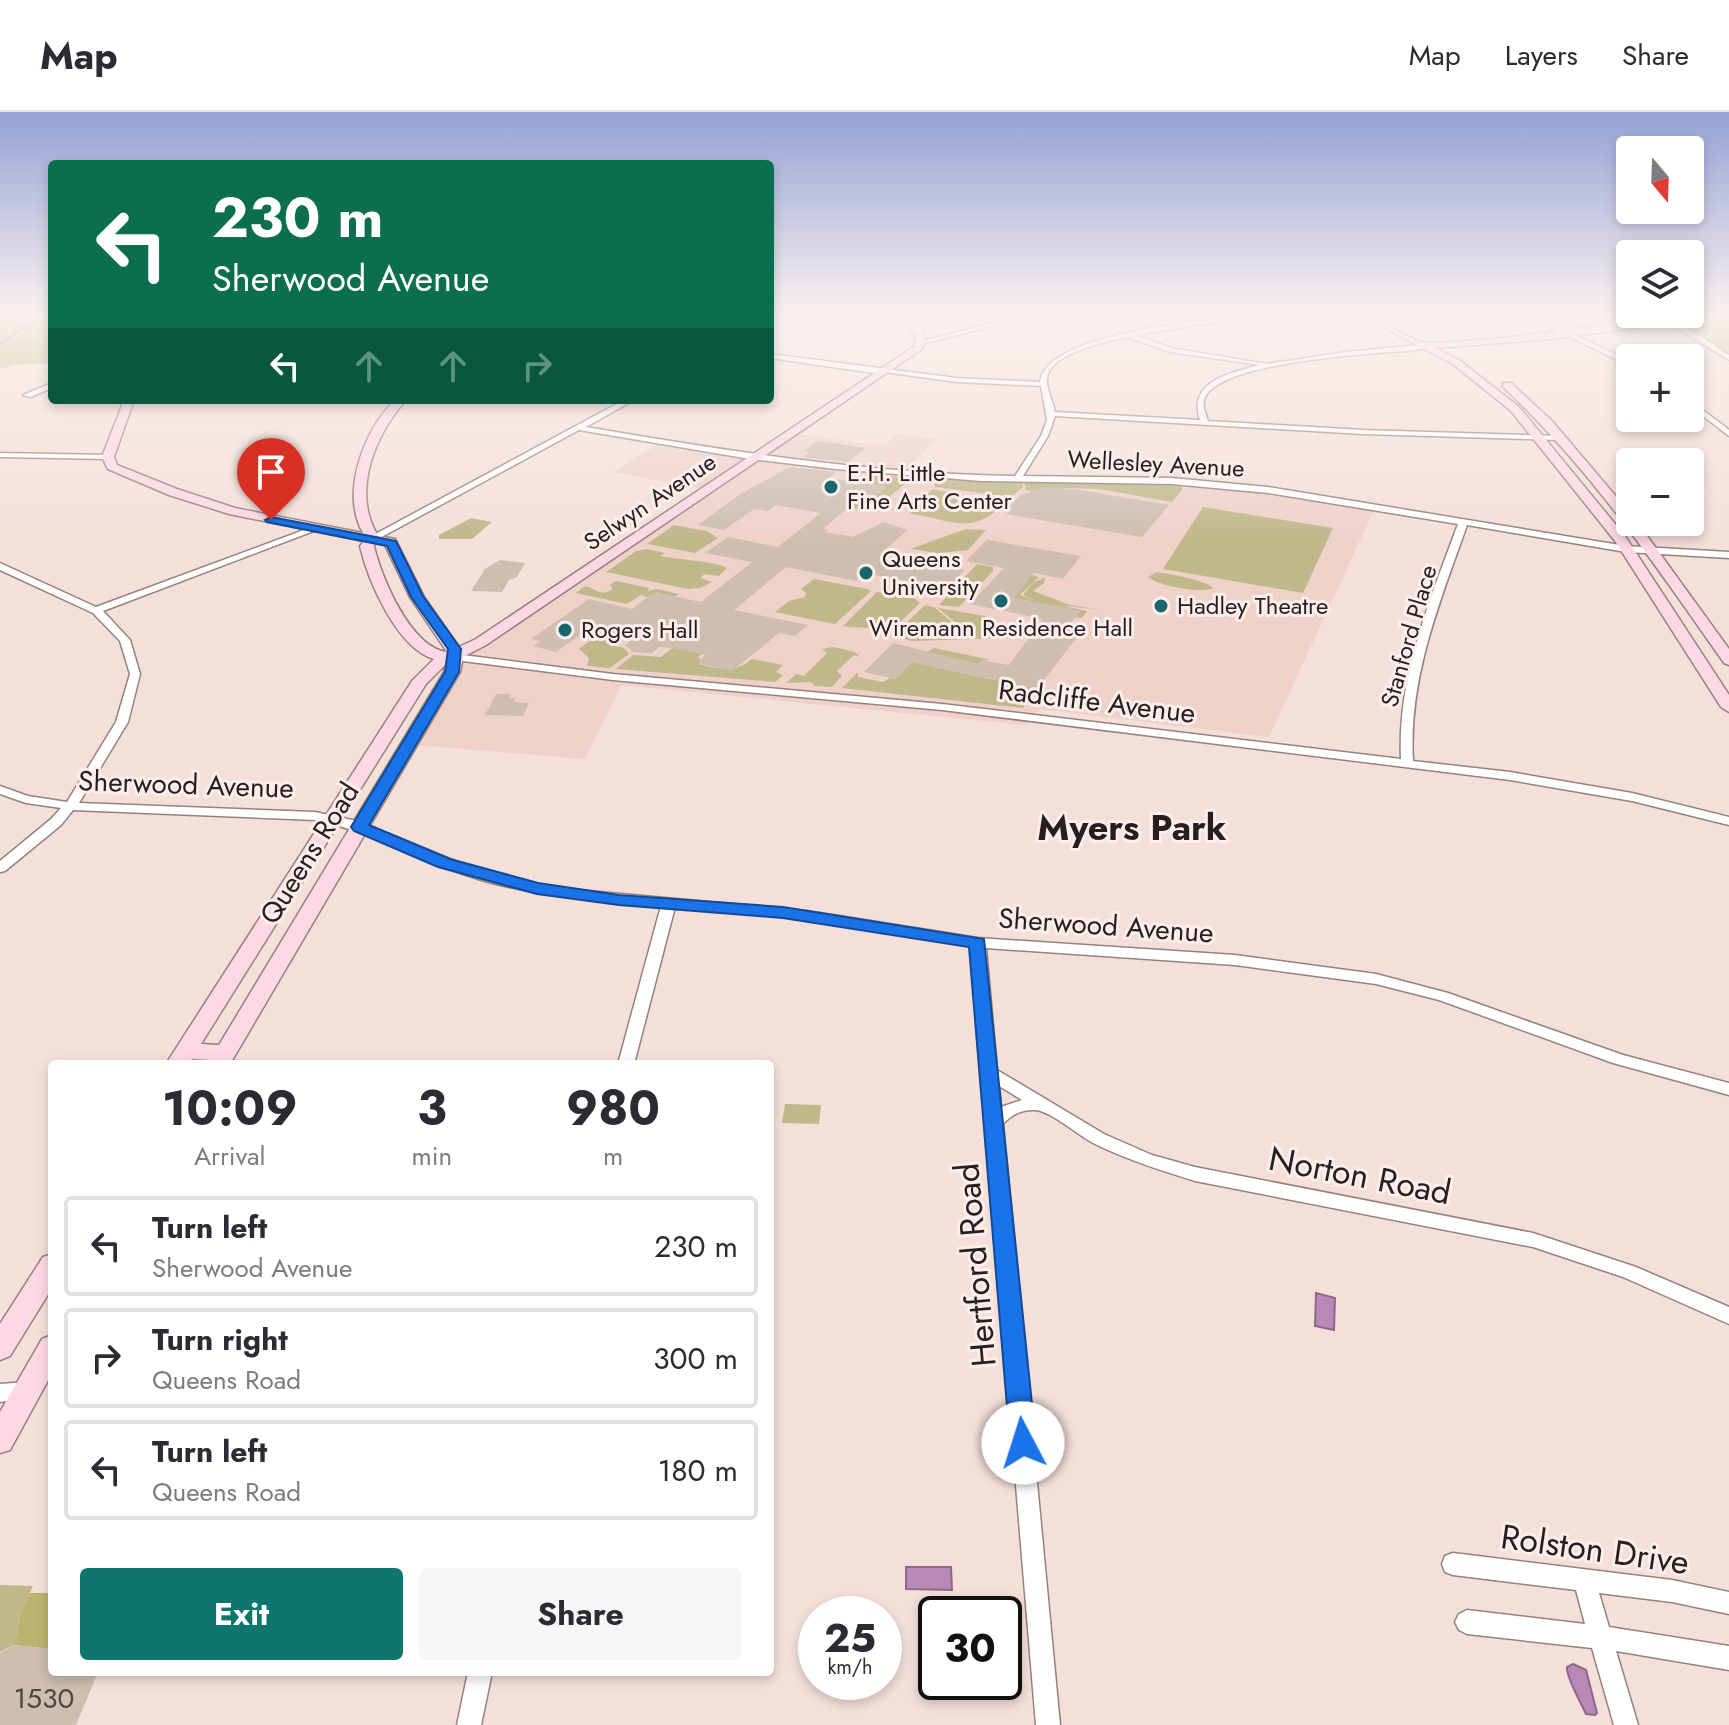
<!DOCTYPE html>
<html lang="en">
<head>
<meta charset="utf-8">
<style>
	body { margin:0; font-family:Jost,sans-serif; background:#f7f7f7; color:#2b2b33; height:100vh; display:flex; flex-direction:column; font-size:30px; white-space:nowrap }
	* { box-sizing:border-box; margin:0 }
	p { font-size:26px; color:#7c7c81 }
	.icon { flex:none; width:44px; height:44px; fill:none; stroke:currentColor; stroke-width:2; stroke-linecap:round; stroke-linejoin:round }
	.map { position:relative; flex:1; overflow:hidden }
	.side { position:absolute; left:48px; top:948px; width:726px; height:616px; display:flex; flex-direction:column; background:#fff; border-radius:8px; box-shadow:0 4px 12px #0003 }
	.side>* { flex:none }
	.hud { position:absolute; left:48px; top:48px; width:726px; height:244px; border-radius:8px; box-shadow:0 4px 12px #0003; background:#0b6e4f; color:#fff; overflow:hidden }
	.needle { width:52px; rotate:161deg }
	.tools { position:absolute; left:1616px; top:24px; display:grid; gap:16px }
	.tools a { display:grid; place-items:center; width:88px; height:88px; border-radius:8px; background:#fff; box-shadow:0 4px 12px #0003; font-size:40px }
	.speed { position:absolute; left:798px; top:1484px; display:flex; gap:16px; font-size:40px; font-weight:700; text-align:center }
	.speed>* { display:grid; place-content:center; width:104px; height:104px; border-radius:50%; background:#fff; box-shadow:0 4px 12px #0003; line-height:1 }
	.speed small { font-size:20px; font-weight:400 }
	.speed .limit { border:4px solid #111; border-radius:12px; background:#fff; color:#111 }
	.pin { position:absolute; display:grid; place-items:center; width:68px; height:68px; color:#fff; margin:-82px -34px; border-radius:50% 50% 50% 0; rotate:-45deg; box-shadow:0 0 8px #0007 }
	.pin .icon { rotate:45deg }
	.me { position:absolute; width:88px; margin:-44px; rotate:355deg; stroke-linejoin:round; filter:drop-shadow(0 0 6px #0008) }
	.turn { display:flex; align-items:center; gap:28px; height:168px; padding:0 32px; font-size:36px }
	.turn .icon { width:104px; height:104px; stroke-width:2.5 }
	.turn b { display:block; font-size:56px; line-height:68px }
	.lanes { display:flex; align-items:center; height:76px; padding:0 32px; background:#0003; justify-content:center; gap:40px; direction:ltr }
	.lanes .off { opacity:.35 }
	.eta { display:flex; justify-content:space-evenly; align-items:center; height:136px; text-align:center }
	.eta b { font-size:48px; font-weight:700; line-height:56px }
	.button { display:flex; gap:16px; margin-top:auto; padding:16px 32px }
	.button a { flex:1; height:92px; border-radius:8px; background:#0f766e; color:#fff; font-size:32px; font-weight:700; line-height:92px; text-align:center }
	.button a+a { background:#f7f7f7; color:#2b2b33 }
	ul { padding:0; list-style:none }
	li { display:flex; align-items:center; gap:24px; height:100px; margin:0 16px 12px; padding:0 16px; border:4px solid #e1e1e2; border-radius:8px }
	li div { flex:1 }
	li b { display:block; font-size:30px }
	li em { font-style:normal }
	header { display:flex; align-items:center; gap:48px; box-sizing:border-box; height:112px; padding:0 40px; background:#fff; border-bottom:2px solid #e1e1e2 }
	header strong { font-size:38px }
	nav { display:flex; gap:44px; margin-inline-start:auto; font-size:28px }
	.map>svg:first-child { display:block }
	.built { fill:#efd1ca }
	.green { fill:#bfb88a }
	.forest { fill:#bdb36f }
	.water { fill:#b988b9; stroke:#8d688a; stroke-width:2 }
	.lines { fill:none; stroke-linecap:round; stroke-linejoin:round }
	.stream { stroke:#8d688a; stroke-width:3 }
	.building { fill:#cdbeb0 }
	.street-casing { stroke:#96827d; stroke-width:3 }
	.secondary-casing { stroke:#96827d; stroke-width:3 }
	.street { fill:#fff; fill-rule:evenodd }
	.secondary { fill:#fed8e5; fill-rule:evenodd }
	.route { fill:#1a73e8; stroke:#114b97; stroke-width:2 }
	.poi-dot { fill:#19676c; stroke:#fceeeb; stroke-width:3 }
	.labels { text-anchor:middle; stroke-width:6; stroke-linejoin:round; paint-order:stroke }
	.far-street-label { font-size:24px; fill:#271f1d; stroke:#fceeeb }
	.far-poi-label { font-size:24px; fill:#271f1d; stroke:#fceeeb; text-anchor:start }
	.street-label { font-size:28px; fill:#271f1d; stroke:#fceeeb }
	.near-number-label { font-size:28px; fill:#504742 }
	.near-street-label { font-size:34px; fill:#271f1d; stroke:#fceeeb }
	.district-label { font-size:36px; font-weight:bold; fill:#271f1d; stroke:#fceeeb }
</style>
</head>
<body>
<header>
<strong>Map</strong>
<nav><a>Map</a><a>Layers</a><a>Share</a></nav>
</header>
<div class="map">
<svg width="1729" height="1613" viewBox="0 0 1729 1613">
	<rect width="100%" height="100%" fill="#f5dfd9"/>
	<polygon class="built" points="794,321 884,334 899,322 936,327 902,363 978,369 1220,375 1374,398 1269,625 1040,597 1026,613 621,573 585,647 414,633 469,541 709,378 613,360 659,332 757,348"/>
	<g class="green">
		<polygon points="870,362 919,367 916,371 907,370 876,396 881,398 878,400 847,395 807,382 865,392 886,375 860,370"/>
		<polygon points="934,366 1175,371 1182,375 1182,378 1172,390 1098,377 1066,376 1063,379 1037,377 1034,379 1025,378 1026,374 1022,371 1023,375 1011,385 935,375"/>
		<path d="M 933,377 L 1004,392 C 972,424 950,408 912,402 L 908,398 Z"/>
		<polygon points="1203,395 1333,416 1303,481 1163,457"/>
		<polygon points="471,406 492,410 472,427 439,427 439,423"/>
		<polygon points="674,413 707,419 718,426 695,441 647,432"/>
		<polygon points="966,417 986,418 968,438 939,441 910,437"/>
		<path d="M 647,437 L 665,441 L 660,444 C 674,447 719,450 727,456 L 719,464 L 704,462 L 701,466 L 712,470 L 700,476 L 688,477 L 606,460 L 636,439 Z"/>
		<polygon points="977,452 993,455 993,459 959,495 939,493"/>
		<path d="M 1157,460 C 1169,462 1206,468 1213,476 C 1202,482 1159,474 1148,465 Z"/>
		<polygon points="1024,461 1039,465 1020,483 1039,490 1023,483 1033,471 1045,465 1044,471 1033,479 1070,493 1101,498 1058,493 1087,499 1082,506 1076,505 1080,499 1013,486 1028,468"/>
		<polygon points="814,467 867,477 871,479 835,512 775,500 789,489 805,485 806,481 801,477"/>
		<path d="M 616,469 L 649,476 L 648,479 L 657,477 L 679,482 L 675,485 L 655,480 L 648,485 L 642,484 L 644,481 L 627,492 L 576,481 L 585,474 C 596,477 601,485 613,477 L 610,473 Z"/>
		<path d="M 877,480 L 914,486 L 920,491 L 894,516 C 885,516 850,516 843,514 Z"/>
		<polygon points="925,493 934,495 972,527 912,529 893,524"/>
		<polygon points="938,496 985,504 1008,526 975,527"/>
		<polygon points="599,522 612,528 607,532 624,536 629,542 610,556 587,554 589,546 579,537"/>
		<path d="M 720,526 L 698,545 L 702,548 L 699,552 C 721,557 734,562 752,547 L 783,553 L 776,560 L 783,563 L 775,570 L 616,557 L 633,543 L 661,545 L 672,536 Z"/>
		<polygon points="833,535 855,540 860,545 854,543 837,559 842,564 832,575 815,574 811,570 786,571 796,562 804,564 827,541 822,537"/>
		<polygon points="934,536 991,548 982,548 978,552 940,544 934,555 1034,576 1042,573 1023,596 842,576 858,560 858,565 883,570 890,566 896,567 913,548"/>
		<polygon points="785,992 821,993 819,1012 782,1011"/>
		<polygon points="0,1473 33,1474 21,1500 14,1533 0,1540"/>
	</g>
	<g class="forest">
		<polygon points="0,203 52,203 52,251 14,253 0,257"/>
		<polygon points="1729,205 1729,242 1677,210"/>
		<polygon points="30,1481 52,1481 52,1537 14,1533 21,1500"/>
	</g>
	<g class="water">
		<polygon points="1316,1181 1335,1186 1334,1218 1315,1214"/>
		<polygon points="906,1455 951,1455 952,1478 906,1477"/>
		<path d="M 1573,1552 L 1586,1558 L 1597,1601 L 1595,1603 L 1586,1602 C 1581,1591 1566,1565 1567,1555 Z"/>
	</g>
	<g class="lines">
		<polyline class="stream" points="0,232 42,203"/>
	</g>
	<g class="building">
		<polygon points="817,329 826,330 866,336 848,350 803,345 810,340 803,339"/>
		<polygon points="790,355 836,360 829,366 886,375 866,392 854,390 823,417 828,417 825,420 853,425 884,410 907,418 881,442 965,458 947,477 865,461 856,469 786,455 734,498 808,513 795,524 779,521 732,559 698,551 705,543 672,536 659,535 652,541 633,540 625,533 630,529 621,527 623,525 587,518 556,540 533,534 540,529 531,527 589,487 632,497 654,480 701,490 752,450 705,441 728,425 778,435 821,401 776,393 768,399 754,397 724,418 698,413 742,381"/>
		<polygon points="1049,376 1074,377 1169,393 1142,425 1006,402 1013,396 1008,395 1021,383 1037,377"/>
		<polygon points="987,428 1081,444 1063,467 1034,461 1013,486 1081,499 1066,517 1081,520 1040,573 1034,576 911,550 896,567 864,560 893,531 978,552 982,548 1009,553 1043,507 970,492 1004,456 966,449"/>
		<polygon points="500,448 525,451 517,465 509,468 502,480 471,479 485,457"/>
		<polygon points="496,582 511,582 509,586 516,586 514,590 529,591 523,604 485,603"/>
		<polygon points="14,1533 52,1537 52,1560 98,1560 76,1613 0,1613 0,1541"/>
	</g>
	<g class="lines">
		<defs>
			<g id="street">
				<polygon points="1024,203 1036,203 922,232 919,230"/>
				<path d="M 1243,203 L 1262,203 L 1135,223 L 1171,236 L 1267,252 L 1345,240 L 1429,232 L 1432,234 C 1417,240 1395,239 1377,241 C 1343,244 1222,253 1205,285 C 1201,292 1206,302 1208,309 L 1363,318 L 1561,324 L 1565,326 L 1561,328 L 1363,322 L 1055,304 L 1048,324 L 1023,364 L 1172,366 L 1268,375 L 1626,434 L 1729,440 L 1729,446 L 1626,440 L 1467,413 C 1440,490 1408,566 1413,649 L 1510,660 L 1632,681 L 1729,705 L 1729,713 L 1632,689 L 1510,668 L 942,598 L 613,568 L 455,548 L 450,545 L 455,542 L 613,562 L 942,592 L 1401,647 C 1397,565 1430,488 1458,412 L 1268,381 L 1172,372 L 981,369 L 835,357 L 744,346 L 579,318 L 376,428 L 368,426 L 624,288 L 634,288 L 586,315 C 728,339 870,362 1015,364 L 1041,324 L 1047,308 L 1041,274 L 957,270 L 884,260 L 881,262 L 770,246 L 770,242 L 957,266 L 1040,270 C 1046,221 1203,209 1243,203 ZM 1127,225 L 1170,240 L 1260,253 C 1230,261 1187,269 1200,308 L 1055,300 C 1053,288 1044,274 1048,262 C 1055,241 1108,229 1127,225 Z"/>
				<polygon points="1524,203 1533,203 1630,249 1630,254"/>
				<path d="M 1648,203 C 1676,203 1706,229 1729,243 L 1729,248 L 1679,217 Z"/>
				<polygon points="52,271 52,276 30,285 23,283"/>
				<polygon points="1690,288 1729,318 1729,324 1690,294"/>
				<polygon points="0,341 108,343 112,345 108,347 0,345"/>
				<path d="M 312,415 L 319,417 L 103,499 L 130,528 L 140,562 L 128,610 L 79,691 L 315,700 L 357,709 L 477,758 L 555,776 L 807,799 L 978,826 L 1235,843 L 1376,862 L 1448,881 L 1623,943 L 1729,971 L 1729,983 L 1613,951 L 1439,888 L 1376,872 L 1235,853 L 986,836 L 997,958 L 1104,1022 L 1152,1043 L 1195,1055 L 1533,1121 L 1636,1155 L 1729,1195 L 1729,1212 L 1623,1165 L 1533,1135 L 1195,1069 C 1160,1058 1128,1048 1095,1032 C 1079,1024 1052,1000 1036,998 C 1022,997 1011,1003 1003,1012 L 1060,1613 L 1036,1613 L 971,834 L 807,807 L 675,795 L 634,952 L 618,952 L 661,794 C 598,788 526,784 466,763 C 415,745 368,719 315,708 L 73,698 L 61,713 L 5,759 L 0,760 L 0,749 L 51,707 L 61,696 L 26,691 L 0,682 L 0,674 L 28,684 L 67,690 L 116,610 L 130,562 L 120,529 L 93,501 L 0,458 L 0,451 L 96,495 ZM 999,974 L 1022,988 L 1001,995 Z"/>
				<polygon points="27,1270 34,1273 37,1279 34,1285 0,1290 0,1272"/>
				<polygon points="1453,1441 1672,1468 1729,1480 1729,1502 1672,1490 1599,1481 1609,1515 1729,1534 1729,1558 1616,1539 1638,1613 1614,1613 1592,1536 1467,1522 1459,1518 1455,1510 1459,1502 1467,1498 1585,1512 1576,1478 1453,1463 1445,1460 1442,1452 1445,1444"/>
				<polygon points="468,1560 492,1560 481,1613 457,1613"/>
			</g>
			<g id="secondary">
				<path d="M 905,203 L 914,203 L 926,227 L 922,237 L 486,533 L 463,545 L 460,560 L 230,952 L 208,952 L 210,948 L 192,947 L 189,952 L 166,952 L 412,569 L 434,547 C 397,536 368,469 360,434 L 364,429 L 229,402 L 169,383 L 108,357 L 102,345 L 124,288 L 134,288 L 114,345 L 117,353 L 177,377 L 235,396 L 363,421 C 340,381 364,317 395,288 L 406,288 C 375,323 351,380 378,424 L 395,427 L 424,485 L 459,535 L 476,527 L 915,234 L 916,227 ZM 376,431 L 385,433 L 410,485 L 447,540 C 411,536 381,465 374,434 ZM 445,553 L 444,560 L 219,933 L 201,932 L 426,572 Z"/>
				<path d="M 1359,203 C 1385,203 1408,232 1431,231 C 1531,228 1630,203 1729,203 L 1553,227 L 1436,236 L 1459,248 L 1519,295 L 1625,424 L 1729,583 L 1729,600 L 1721,595 L 1615,429 L 1511,299 L 1453,252 Z"/>
				<path d="M 1503,271 L 1511,271 L 1552,309 L 1630,401 L 1630,410 L 1637,410 L 1729,537 L 1729,553 L 1724,551 C 1656,454 1590,356 1503,275 Z"/>
				<polygon points="52,1142 52,1176 10,1244 0,1248 0,1212 43,1145"/>
				<polygon points="52,1223 52,1261 10,1338 0,1341 0,1300 42,1227"/>
			</g>
		</defs>
		<use href="#street" class="street-casing"/>
		<use href="#secondary" class="secondary-casing"/>
		<use href="#street" class="street"/>
		<use href="#secondary" class="secondary"/>
	</g>
	<linearGradient id="sky" x2="0" y2="1"><stop stop-color="#95a2d5"/><stop offset="0.47" stop-color="#faf1ee"/><stop offset="1" stop-color="#faf1ee" stop-opacity="0"/></linearGradient>
	<rect width="1729" height="429" fill="url(#sky)"/>
	<polygon class="route" points="271,405 396,429 423,484 461,537 459,560 369,713 450,747 538,771 619,783 783,795 984,827 1036,1331 1033,1340 1023,1343 1013,1340 1010,1331 969,835 783,806 619,793 537,782 438,755 354,719 351,715 445,560 448,537 411,485 387,434 267,410 265,408"/>
	<g class="poi-dot">
		<circle cx="831" cy="375" r="8"/>
		<circle cx="866" cy="461" r="8"/>
		<circle cx="1001" cy="489" r="8"/>
		<circle cx="1161" cy="494" r="8"/>
		<circle cx="565" cy="518" r="8"/>
	</g>
	<g class="labels">
		<g class="far-street-label">
			<text transform="translate(1156 352) rotate(3)" y="8">Wellesley Avenue</text>
			<text transform="translate(650 390) rotate(-34)" y="8">Selwyn Avenue</text>
			<text transform="translate(1409 524) rotate(-74)" y="8">Stanford Place</text>
		</g>
		<g class="far-poi-label">
			<text x="847" y="369">E.H. Little<tspan x="847" dy="28">Fine Arts Center</tspan></text>
			<text x="882" y="455">Queens<tspan x="882" dy="28">University</tspan></text>
			<text x="1177" y="502">Hadley Theatre</text>
			<text x="1001" y="524" text-anchor="middle">Wiremann Residence Hall</text>
			<text x="581" y="526">Rogers Hall</text>
		</g>
		<g class="street-label">
			<text transform="translate(1097 589) rotate(7)" y="10">Radcliffe Avenue</text>
			<text transform="translate(186 672) rotate(2)" y="10">Sherwood Avenue</text>
			<text transform="translate(309 741) rotate(-58)" y="10">Queens Road</text>
			<text transform="translate(1106 813) rotate(4)" y="10">Sherwood Avenue</text>
		</g>
		<g class="near-number-label">
			<text x="44" y="1596">1530</text>
		</g>
		<g class="near-street-label">
			<text transform="translate(1360 1063) rotate(11)" y="12">Norton Road</text>
			<text transform="translate(975 1153) rotate(-95)" y="12">Hertford Road</text>
			<text transform="translate(1595 1437) rotate(8)" y="12">Rolston Drive</text>
		</g>
		<g class="district-label">
			<text x="1132" y="728">Myers Park</text>
		</g>
	</g>
</svg>
<div class="tools">
<a><svg class="needle" viewBox="-14 -14 28 28"><path d="M0-13l5 13h-10z" fill="#e53935"/><path d="M0 13l5-13h-10z" fill="#7c7c81"/></svg></a>
<a><svg class="icon" aria-label="layers" viewBox="0 0 24 24"><path d="M12 4l9 5-9 5-9-5zM3 14l9 5 9-5"/></svg></a>
<a>+</a>
<a>−</a>
</div>
<div class="speed"><div>25<small>km/h</small></div><div class="limit">30</div></div>
<div class="pin" style="left:271px;top:408px;background:#d93025"><svg class="icon" aria-label="arrive" viewBox="0 0 24 24"><path d="M6 21V4h12l-3 4 3 4H6"/></svg></div>
<svg class="me" style="left:1023px;top:1331px" viewBox="-20 -20 40 40"><circle r="19" fill="#fff"/><path d="M0-13L10 11 0 6-10 11z" fill="#1a73e8"/></svg>
<div class="hud">
<div class="turn"><svg class="icon" aria-label="left" viewBox="0 0 24 24"><path d="M17 20v-9H6M10 6l-5 5 5 5"/></svg><div><b>230 m</b>Sherwood Avenue</div></div>
<div class="lanes"><svg class="icon" aria-label="left" viewBox="0 0 24 24"><path d="M17 20v-9H6M10 6l-5 5 5 5"/></svg><svg class="icon off" aria-label="ahead" viewBox="0 0 24 24"><path d="M12 20V5M6 11l6-6 6 6"/></svg><svg class="icon off" aria-label="ahead" viewBox="0 0 24 24"><path d="M12 20V5M6 11l6-6 6 6"/></svg><svg class="icon off" aria-label="right" viewBox="0 0 24 24"><path d="M7 20v-9h11M14 6l5 5-5 5"/></svg></div>
</div>
<section class="side">
<div class="eta">
<div><b>10:09</b><p>Arrival</p></div>
<div><b>3</b><p>min</p></div>
<div><b>980</b><p>m</p></div>
</div>
<ul>
<li><svg class="icon" aria-label="left" viewBox="0 0 24 24"><path d="M17 20v-9H6M10 6l-5 5 5 5"/></svg><div><b>Turn left</b><p>Sherwood Avenue</p></div><em>230 m</em></li>
<li><svg class="icon" aria-label="right" viewBox="0 0 24 24"><path d="M7 20v-9h11M14 6l5 5-5 5"/></svg><div><b>Turn right</b><p>Queens Road</p></div><em>300 m</em></li>
<li><svg class="icon" aria-label="left" viewBox="0 0 24 24"><path d="M17 20v-9H6M10 6l-5 5 5 5"/></svg><div><b>Turn left</b><p>Queens Road</p></div><em>180 m</em></li>
</ul>
<div class="button"><a>Exit</a><a>Share</a></div>
</section>
</div>
</body>
</html>
